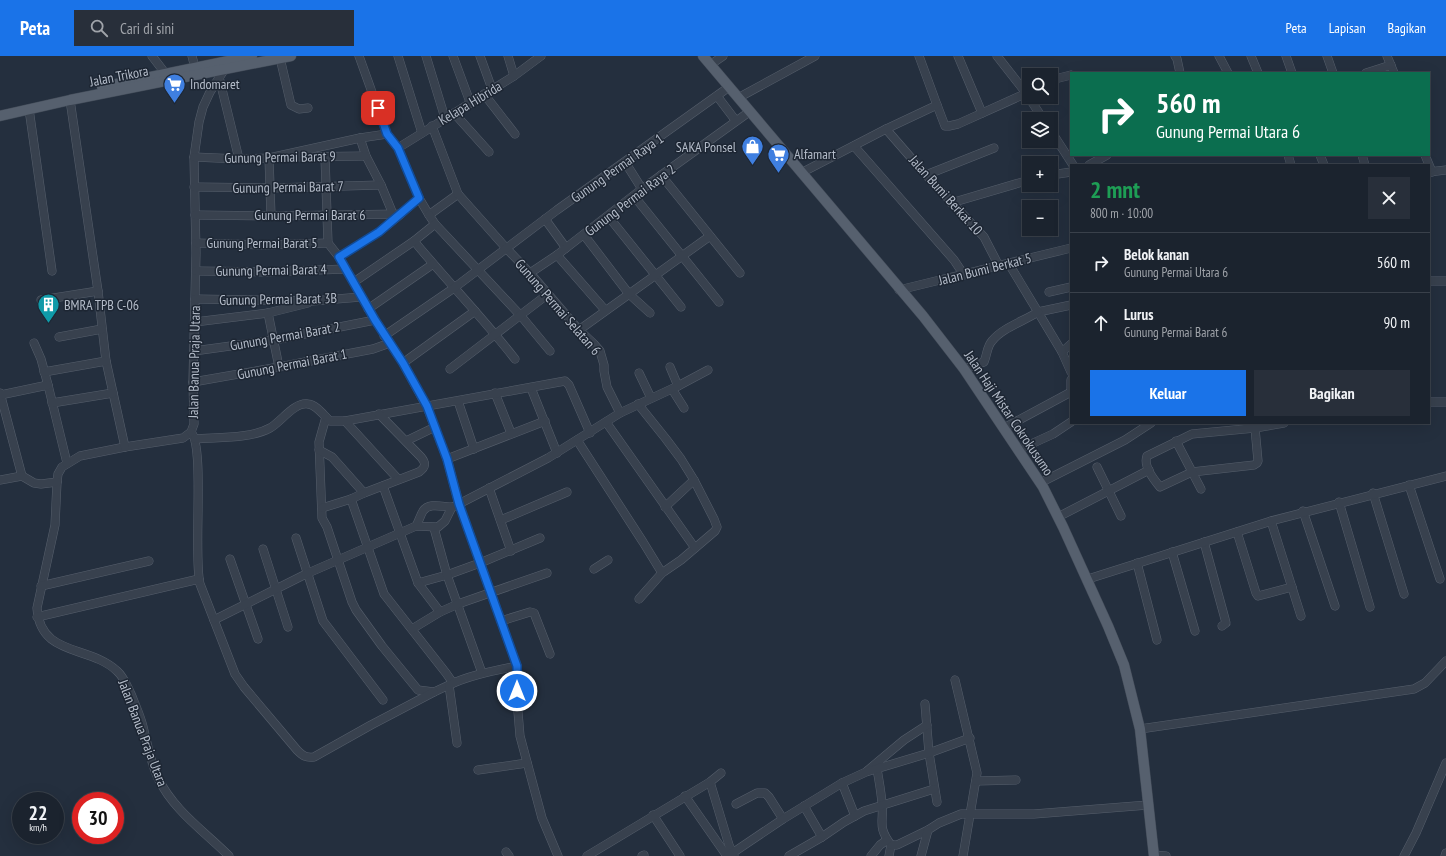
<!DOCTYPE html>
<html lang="id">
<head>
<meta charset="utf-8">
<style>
	body { margin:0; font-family:"PT Sans Narrow",sans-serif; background:#282f3a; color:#f1f3f6; height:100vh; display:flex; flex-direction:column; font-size:15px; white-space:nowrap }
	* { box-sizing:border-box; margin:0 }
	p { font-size:13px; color:#a0a4aa }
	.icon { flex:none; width:22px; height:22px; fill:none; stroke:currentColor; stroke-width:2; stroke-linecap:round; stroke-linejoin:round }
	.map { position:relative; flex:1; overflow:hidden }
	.sheet { position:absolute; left:1070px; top:108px; width:360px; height:260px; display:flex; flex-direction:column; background:#1b232e; border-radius:0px; box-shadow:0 4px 16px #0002,0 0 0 1px #39404a }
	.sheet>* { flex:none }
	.top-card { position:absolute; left:1070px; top:16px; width:360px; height:84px; border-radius:0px; box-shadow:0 4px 16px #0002,0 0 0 1px #39404a; background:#0b6e4f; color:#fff; overflow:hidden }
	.buttons { position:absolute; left:1022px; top:12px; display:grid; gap:8px }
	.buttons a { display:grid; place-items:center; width:36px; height:36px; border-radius:0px; background:#1b232e; box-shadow:0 4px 16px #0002,0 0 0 1px #39404a; font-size:20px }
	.speed { position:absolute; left:12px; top:736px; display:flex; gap:8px; font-size:20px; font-weight:700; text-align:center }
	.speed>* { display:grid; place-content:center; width:52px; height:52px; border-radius:50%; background:#1b232e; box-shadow:0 4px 16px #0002,0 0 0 1px #39404a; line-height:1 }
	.speed small { font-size:10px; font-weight:400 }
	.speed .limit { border:6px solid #d22; background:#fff; color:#111 }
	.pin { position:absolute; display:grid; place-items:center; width:34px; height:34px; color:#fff; margin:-17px; border-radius:8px; box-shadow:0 2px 6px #0006 }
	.me { position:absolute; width:44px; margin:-22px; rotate:0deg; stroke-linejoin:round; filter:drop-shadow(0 0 3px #0008) }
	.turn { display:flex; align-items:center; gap:14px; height:84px; padding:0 20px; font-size:18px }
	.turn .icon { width:52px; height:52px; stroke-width:2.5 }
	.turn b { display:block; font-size:28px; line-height:34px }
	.round { display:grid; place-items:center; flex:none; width:42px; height:42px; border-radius:0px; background:#282f3a }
	.headline { display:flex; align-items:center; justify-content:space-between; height:68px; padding:0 20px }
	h1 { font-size:24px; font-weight:800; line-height:30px; color:#1e9e55 }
	.button { display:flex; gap:8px; margin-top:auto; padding:8px 20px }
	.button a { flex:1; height:46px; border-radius:0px; background:#1a73e8; color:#fff; font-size:16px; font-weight:800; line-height:46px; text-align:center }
	.button a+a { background:#282f3a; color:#f1f3f6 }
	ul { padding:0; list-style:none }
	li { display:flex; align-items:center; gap:12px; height:60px; padding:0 20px; border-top:1px solid #39404a }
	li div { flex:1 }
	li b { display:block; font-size:15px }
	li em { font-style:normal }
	header { display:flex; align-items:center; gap:24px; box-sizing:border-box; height:56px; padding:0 20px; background:#1a73e8; color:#fff }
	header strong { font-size:19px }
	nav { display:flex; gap:22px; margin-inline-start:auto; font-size:14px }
	.search { width:280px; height:36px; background:#282f3a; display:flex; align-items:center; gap:10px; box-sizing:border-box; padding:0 14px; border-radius:0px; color:#a0a4aa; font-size:15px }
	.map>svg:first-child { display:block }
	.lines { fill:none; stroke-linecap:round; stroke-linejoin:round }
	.minor-casing { stroke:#565f6c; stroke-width:9 }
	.major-casing { stroke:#414a57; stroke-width:11 }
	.minor { stroke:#38414e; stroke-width:8 }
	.major { stroke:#56606e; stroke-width:10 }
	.route-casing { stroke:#114b97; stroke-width:10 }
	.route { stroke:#1a73e8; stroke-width:7 }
	.labels { text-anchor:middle; stroke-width:3; stroke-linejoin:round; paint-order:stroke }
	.street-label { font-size:14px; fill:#b4bcc9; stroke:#1d2633 }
	.poi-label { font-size:14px; fill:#b4bcc9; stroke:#1d2633; text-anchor:start }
</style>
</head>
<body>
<header>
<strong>Peta</strong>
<div class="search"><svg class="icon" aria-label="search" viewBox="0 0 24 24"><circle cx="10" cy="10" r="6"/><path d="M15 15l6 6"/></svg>Cari di sini</div>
<nav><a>Peta</a><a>Lapisan</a><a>Bagikan</a></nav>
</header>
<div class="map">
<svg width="1446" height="800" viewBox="0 0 1446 800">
	<rect width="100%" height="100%" fill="#242f3e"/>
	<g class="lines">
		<defs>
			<g id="minor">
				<polyline points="152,0 165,17"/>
				<polyline points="192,0 195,12"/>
				<polyline points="359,0 387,78 398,92 419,142 429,159 458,138"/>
				<polyline points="398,0 422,77"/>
				<polyline points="426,0 445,62"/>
				<polyline points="453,0 470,46"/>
				<polyline points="480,0 492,33"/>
				<polyline points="508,0 514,20"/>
				<polyline points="919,0 937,49 945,70 949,70 958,68 1029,36"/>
				<polyline points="958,0 982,57"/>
				<polyline points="997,0 1026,37 1043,63"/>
				<polyline points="1175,0 1177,3 1180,17"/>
				<polyline points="1219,0 1228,17"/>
				<polyline points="1251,0 1258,17"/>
				<polyline points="1286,0 1292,17"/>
				<polyline points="1327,0 1333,17"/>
				<polyline points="1387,0 1394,17"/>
				<polyline points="280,2 291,49 299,53 308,52"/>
				<polyline points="710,9 723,0"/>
				<path d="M 224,14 L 210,36 L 203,51 L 199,66 L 194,101 L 196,197 L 193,326 L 194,368 L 191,376 L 183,382 L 125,391 L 80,400 L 62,411 L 58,418 L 57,426 L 55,469 L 37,552 C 40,601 90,589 117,615 C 124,621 127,630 131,638 C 135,648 139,657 142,667 C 147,685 150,705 158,722 C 174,755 204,775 229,800"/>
				<polyline points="1366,17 1391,9"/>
				<polyline points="219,21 239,103"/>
				<polyline points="1051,24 1071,19"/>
				<polyline points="484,38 515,78"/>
				<polyline points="717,40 736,65"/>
				<polyline points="738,42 815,0"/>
				<polyline points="70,44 98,235 106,305 125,391"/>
				<polyline points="29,53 52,215"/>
				<polyline points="454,57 489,96"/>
				<polyline points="432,70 458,138 506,192 530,217 579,274 594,288 600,295 604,309 604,315 607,331 620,357"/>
				<polyline points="886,73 926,119 984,181 999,210"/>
				<polyline points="1051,75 1073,109"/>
				<polyline points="360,82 366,100 381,129 393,158"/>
				<polyline points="854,90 954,204 964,219"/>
				<polyline points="398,92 514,20 541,0"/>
				<polyline points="1288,99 1291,109"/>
				<polyline points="1320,99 1324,109"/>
				<polyline points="1362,99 1365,109"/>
				<polyline points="1425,99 1432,116"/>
				<polyline points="194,101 239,103 273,102"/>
				<polyline points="287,101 366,100"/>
				<polyline points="325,101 328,187 339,201 375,264 403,307 427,351 447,403 459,448 517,610 517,644 520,680 542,762 558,800"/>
				<polyline points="625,106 642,133"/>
				<polyline points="1089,109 1107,99"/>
				<polyline points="1429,116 1446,114"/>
				<polyline points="801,117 886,73 937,49"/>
				<polyline points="661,119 740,217"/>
				<polyline points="926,119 994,92"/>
				<polyline points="1051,119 1071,116"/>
				<polyline points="194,131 271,132 381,129"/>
				<polyline points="634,140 719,246"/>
				<polyline points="951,147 1029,124"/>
				<polyline points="195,159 271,160 401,158 419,142"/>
				<polyline points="429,159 435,168 521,260 550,295"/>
				<polyline points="271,160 269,102 360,82 387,78"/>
				<polyline points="608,160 681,251"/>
				<polyline points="545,163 566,192"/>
				<polyline points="584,179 629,238 650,257"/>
				<path d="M 414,185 C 447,225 483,262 515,303"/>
				<polyline points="196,187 265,189 328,187"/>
				<polyline points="557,199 605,254"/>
				<polyline points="339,201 379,176 401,158"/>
				<polyline points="196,215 265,216 346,213"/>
				<polyline points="530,217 557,199 642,133 749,56"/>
				<polyline points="1429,225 1446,225"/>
				<polyline points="354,226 414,185 435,168"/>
				<polyline points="899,234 1071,192"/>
				<polyline points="1049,236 1071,231"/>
				<polyline points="195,243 312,245 361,241"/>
				<polyline points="41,244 98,235"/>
				<polyline points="368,253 433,208"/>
				<polyline points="268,257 279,311"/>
				<polyline points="195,266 268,257 308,247"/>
				<polyline points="579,274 710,180"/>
				<polyline points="384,280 454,232 557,154 729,31"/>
				<polyline points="59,281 102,273"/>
				<polyline points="34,287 41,303 48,329 67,407"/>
				<polyline points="1071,288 1062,296 1071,316"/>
				<polyline points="194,295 274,284 375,264"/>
				<polyline points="1062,296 1038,256 1071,249"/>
				<polyline points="403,307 475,255"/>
				<polyline points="670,311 678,330"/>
				<polyline points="450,313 548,238"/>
				<path d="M 964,313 L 984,306 C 987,299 987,290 992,285 C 1002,272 1024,265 1038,256 L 1009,208"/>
				<polyline points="44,316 106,305"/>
				<polyline points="639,317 651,342"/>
				<polyline points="1071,324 1071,337"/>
				<polyline points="193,326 279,311 373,293 390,287"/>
				<polyline points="531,332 557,397"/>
				<polyline points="672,333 684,352"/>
				<polyline points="0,337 22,420"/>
				<polyline points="495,337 511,377"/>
				<polyline points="0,339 48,329"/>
				<polyline points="458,345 474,393"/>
				<polyline points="1429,346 1446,346"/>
				<polyline points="52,347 113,337"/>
				<polyline points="638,348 666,383 681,403 694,424 714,463 717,471 715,475 681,504 662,517 639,543"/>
				<polyline points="326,361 319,386 322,462 327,471 352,546 356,554 382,590 418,634 434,636 449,629"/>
				<polyline points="345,365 398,423"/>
				<polyline points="606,366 695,492"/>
				<polyline points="1004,372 1071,336"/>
				<path d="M 1255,372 L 1258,405 L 1257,407 L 1254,409 L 1192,416 L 1160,431 C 1154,424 1143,410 1147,400 L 1192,378 L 1255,372 L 1284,367"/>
				<path d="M 191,376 C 205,391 193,499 200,528 L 235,618 L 244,631 L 297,694 C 303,700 306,702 314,701 L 371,669 L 434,636"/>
				<path d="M 195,383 C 217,381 250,383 270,372 C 281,366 294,346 308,348 C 317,349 324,360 330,365 L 345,365 L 565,325 L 569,329 L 590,377"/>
				<polyline points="577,384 643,486 662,517"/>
				<polyline points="406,385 435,371"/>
				<polyline points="1176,385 1201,433"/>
				<polyline points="319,394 332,401 364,437"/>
				<polyline points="1018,394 1053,378 1071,366"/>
				<polyline points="447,403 545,365"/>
				<polyline points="1097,411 1121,460"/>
				<polyline points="0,424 22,420 34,427 41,428 57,426"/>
				<polyline points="1040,427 1125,384 1151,367"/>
				<polyline points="1409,429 1440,523"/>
				<polyline points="383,430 418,527 447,519 480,507 540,482"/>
				<polyline points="489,432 511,495"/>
				<polyline points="1373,437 1404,538"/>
				<polyline points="351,443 384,538 446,617 453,627"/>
				<polyline points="1339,446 1370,551"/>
				<polyline points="455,450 548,402 620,357 678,330 708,314"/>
				<polyline points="665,451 694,424"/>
				<path d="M 322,452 L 351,443 L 364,437 L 419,416 C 426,411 426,407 421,401 L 379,358"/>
				<polyline points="1303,455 1335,550"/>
				<polyline points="1058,461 1149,414"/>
				<polyline points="501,464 567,436"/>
				<polyline points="1271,465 1301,560"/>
				<polyline points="434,472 447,519 482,617"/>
				<polyline points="1237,476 1256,537 1258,540 1292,531"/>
				<polyline points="296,482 323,565 383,644"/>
				<polyline points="1204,486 1225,563 1226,567 1222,570"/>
				<polyline points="263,493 288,571"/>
				<polyline points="1172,496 1195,575"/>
				<polyline points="230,503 258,583"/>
				<polyline points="1137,507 1157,584"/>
				<polyline points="594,513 608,504"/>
				<polyline points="1088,523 1271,465 1446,420"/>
				<polyline points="418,527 440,556 458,548 547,517"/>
				<polyline points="41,530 149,505"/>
				<polyline points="37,561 199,523"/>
				<path d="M 214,564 L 306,518 L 416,470 L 438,471 L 445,465 L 452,451 C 443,451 429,446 423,455 C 420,460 419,465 416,470"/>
				<polyline points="501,565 530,556 534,557 550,598"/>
				<polyline points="412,573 440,556"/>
				<polyline points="955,624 977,717 963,800"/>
				<polyline points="925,648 929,697 937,746"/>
				<polyline points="1140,673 1414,633 1425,627 1446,605"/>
				<path d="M 457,687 L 449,629 C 470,619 493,615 517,610"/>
				<path d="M 877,713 C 879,724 881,736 882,747 C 884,767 877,770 891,789 L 889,800"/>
				<polyline points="478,714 527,707"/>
				<polyline points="867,715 904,684 927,669"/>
				<polyline points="976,725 1016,724"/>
				<polyline points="710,726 729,789 734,800"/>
				<polyline points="842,727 855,760"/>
				<polyline points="685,740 727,800"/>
				<polyline points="736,748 757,737 765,737 769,741 783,763"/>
				<polyline points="804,750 822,781"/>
				<polyline points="653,759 680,800"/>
				<polyline points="891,789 897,789 928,774 939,767 961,758 1034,758 1148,749"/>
				<polyline points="506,796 509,800"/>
				<polyline points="1154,799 1166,800"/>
				<polyline points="587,800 710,726 721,717"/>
				<polyline points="642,800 644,799"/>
				<polyline points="728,800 783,763 842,727 866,716 929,697 970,682"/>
				<polyline points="789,800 822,781 844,766 864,755 934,733"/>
				<polyline points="871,800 880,789 887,784"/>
				<polyline points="921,800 928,774"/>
				<polyline points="1404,800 1416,777 1446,707"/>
				<polyline points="1445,800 1446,797"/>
			</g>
			<g id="major">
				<polyline points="703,0 923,260 964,313 1043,431 1063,471 1108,570 1124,609 1140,673 1154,800"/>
				<polyline points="102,31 252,0"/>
				<polyline points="0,60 70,44 291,0"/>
			</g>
		</defs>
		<use href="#minor" class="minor-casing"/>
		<use href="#major" class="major-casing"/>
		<use href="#minor" class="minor"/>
		<use href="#major" class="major"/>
	</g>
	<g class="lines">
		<defs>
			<polyline id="route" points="378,52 387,78 398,92 419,142 379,176 339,201 375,264 403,307 427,350 447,403 459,448 517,610 517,635"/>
		</defs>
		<use href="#route" class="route-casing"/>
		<use href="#route" class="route"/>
	</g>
	<defs>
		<symbol id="supermarket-pin" viewBox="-11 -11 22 30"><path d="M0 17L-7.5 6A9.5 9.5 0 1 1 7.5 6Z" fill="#3f7fe0" stroke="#1d2633"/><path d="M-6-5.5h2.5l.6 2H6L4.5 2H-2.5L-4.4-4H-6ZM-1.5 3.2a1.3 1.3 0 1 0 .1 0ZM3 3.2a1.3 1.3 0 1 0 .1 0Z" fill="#fff"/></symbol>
		<symbol id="shop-pin" viewBox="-11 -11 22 30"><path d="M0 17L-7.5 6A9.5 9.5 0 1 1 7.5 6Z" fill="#3f7fe0" stroke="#1d2633"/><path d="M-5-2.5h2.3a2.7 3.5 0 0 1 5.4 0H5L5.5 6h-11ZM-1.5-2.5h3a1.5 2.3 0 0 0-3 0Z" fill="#fff"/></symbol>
		<symbol id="building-pin" viewBox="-11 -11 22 30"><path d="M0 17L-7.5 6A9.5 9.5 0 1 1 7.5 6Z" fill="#0f9aa8" stroke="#1d2633"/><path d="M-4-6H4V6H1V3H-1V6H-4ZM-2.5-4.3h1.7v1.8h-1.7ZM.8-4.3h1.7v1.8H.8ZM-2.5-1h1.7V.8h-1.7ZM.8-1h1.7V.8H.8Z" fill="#fff"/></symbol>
	</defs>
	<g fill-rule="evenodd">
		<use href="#supermarket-pin" x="162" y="16" width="25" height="34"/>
		<use href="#shop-pin" x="740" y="78" width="25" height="34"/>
		<use href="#supermarket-pin" x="766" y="86" width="25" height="34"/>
		<use href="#building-pin" x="36" y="236" width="25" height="34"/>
	</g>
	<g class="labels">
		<g class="street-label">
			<text transform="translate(119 20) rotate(-11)" y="5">Jalan Trikora</text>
			<text transform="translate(470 47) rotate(-31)" y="5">Kelapa Hibrida</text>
			<text transform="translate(280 101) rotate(-1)" y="5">Gunung Permai Barat 9</text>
			<text transform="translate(617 112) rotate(-35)" y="5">Gunung Permai Raya 1</text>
			<text transform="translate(288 131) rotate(-1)" y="5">Gunung Permai Barat 7</text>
			<text transform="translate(946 139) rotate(48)" y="5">Jalan Bumi Berkat 10</text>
			<text transform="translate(630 144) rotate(-37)" y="5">Gunung Permai Raya 2</text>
			<text x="310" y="164">Gunung Permai Barat 6</text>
			<text x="262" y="192">Gunung Permai Barat 5</text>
			<text transform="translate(985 213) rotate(-14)" y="5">Jalan Bumi Berkat 5</text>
			<text transform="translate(271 214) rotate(-1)" y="5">Gunung Permai Barat 4</text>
			<text transform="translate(278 243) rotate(-1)" y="5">Gunung Permai Barat 3B</text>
			<text transform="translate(558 251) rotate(49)" y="5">Gunung Permai Selatan 6</text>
			<text transform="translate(285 280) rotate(-10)" y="5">Gunung Permai Barat 2</text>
			<text transform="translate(194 306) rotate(-89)" y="5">Jalan Banua Praja Utara</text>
			<text transform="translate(292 308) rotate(-11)" y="5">Gunung Permai Barat 1</text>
			<text transform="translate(1009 357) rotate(56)" y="5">Jalan Haji Mistar Cokrokusumo</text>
			<text transform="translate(143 677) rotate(69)" y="5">Jalan Banua Praja Utara</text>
		</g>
		<g class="poi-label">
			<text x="190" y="33">Indomaret</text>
			<text x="736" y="96" text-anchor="end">SAKA Ponsel</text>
			<text x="794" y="103">Alfamart</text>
			<text x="64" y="254">BMRA TPB C-06</text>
		</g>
	</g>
</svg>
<div class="buttons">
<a><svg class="icon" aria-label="search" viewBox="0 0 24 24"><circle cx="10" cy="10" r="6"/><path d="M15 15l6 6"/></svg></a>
<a><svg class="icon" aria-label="layers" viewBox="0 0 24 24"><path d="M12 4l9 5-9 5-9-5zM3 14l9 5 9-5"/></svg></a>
<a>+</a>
<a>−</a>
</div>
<div class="speed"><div>22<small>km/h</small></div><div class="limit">30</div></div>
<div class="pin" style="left:378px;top:52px;background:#d93025"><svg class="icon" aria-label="arrive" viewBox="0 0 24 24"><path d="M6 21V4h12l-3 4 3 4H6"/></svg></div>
<svg class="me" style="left:517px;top:635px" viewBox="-20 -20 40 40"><circle r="17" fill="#1a73e8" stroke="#fff" stroke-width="3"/><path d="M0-11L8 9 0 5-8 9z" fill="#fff"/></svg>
<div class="top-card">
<div class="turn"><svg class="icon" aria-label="right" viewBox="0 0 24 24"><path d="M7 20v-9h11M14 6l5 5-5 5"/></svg><div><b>560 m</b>Gunung Permai Utara 6</div></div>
</div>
<section class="sheet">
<div class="headline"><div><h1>2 mnt</h1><p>800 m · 10:00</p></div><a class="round"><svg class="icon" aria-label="close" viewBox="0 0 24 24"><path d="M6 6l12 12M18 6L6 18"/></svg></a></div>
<ul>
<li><svg class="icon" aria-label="right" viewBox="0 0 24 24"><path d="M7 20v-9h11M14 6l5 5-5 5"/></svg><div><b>Belok kanan</b><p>Gunung Permai Utara 6</p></div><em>560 m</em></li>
<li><svg class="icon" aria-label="ahead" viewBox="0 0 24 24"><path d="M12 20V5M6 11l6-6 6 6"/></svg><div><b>Lurus</b><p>Gunung Permai Barat 6</p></div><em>90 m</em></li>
</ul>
<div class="button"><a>Keluar</a><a>Bagikan</a></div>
</section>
</div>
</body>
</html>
